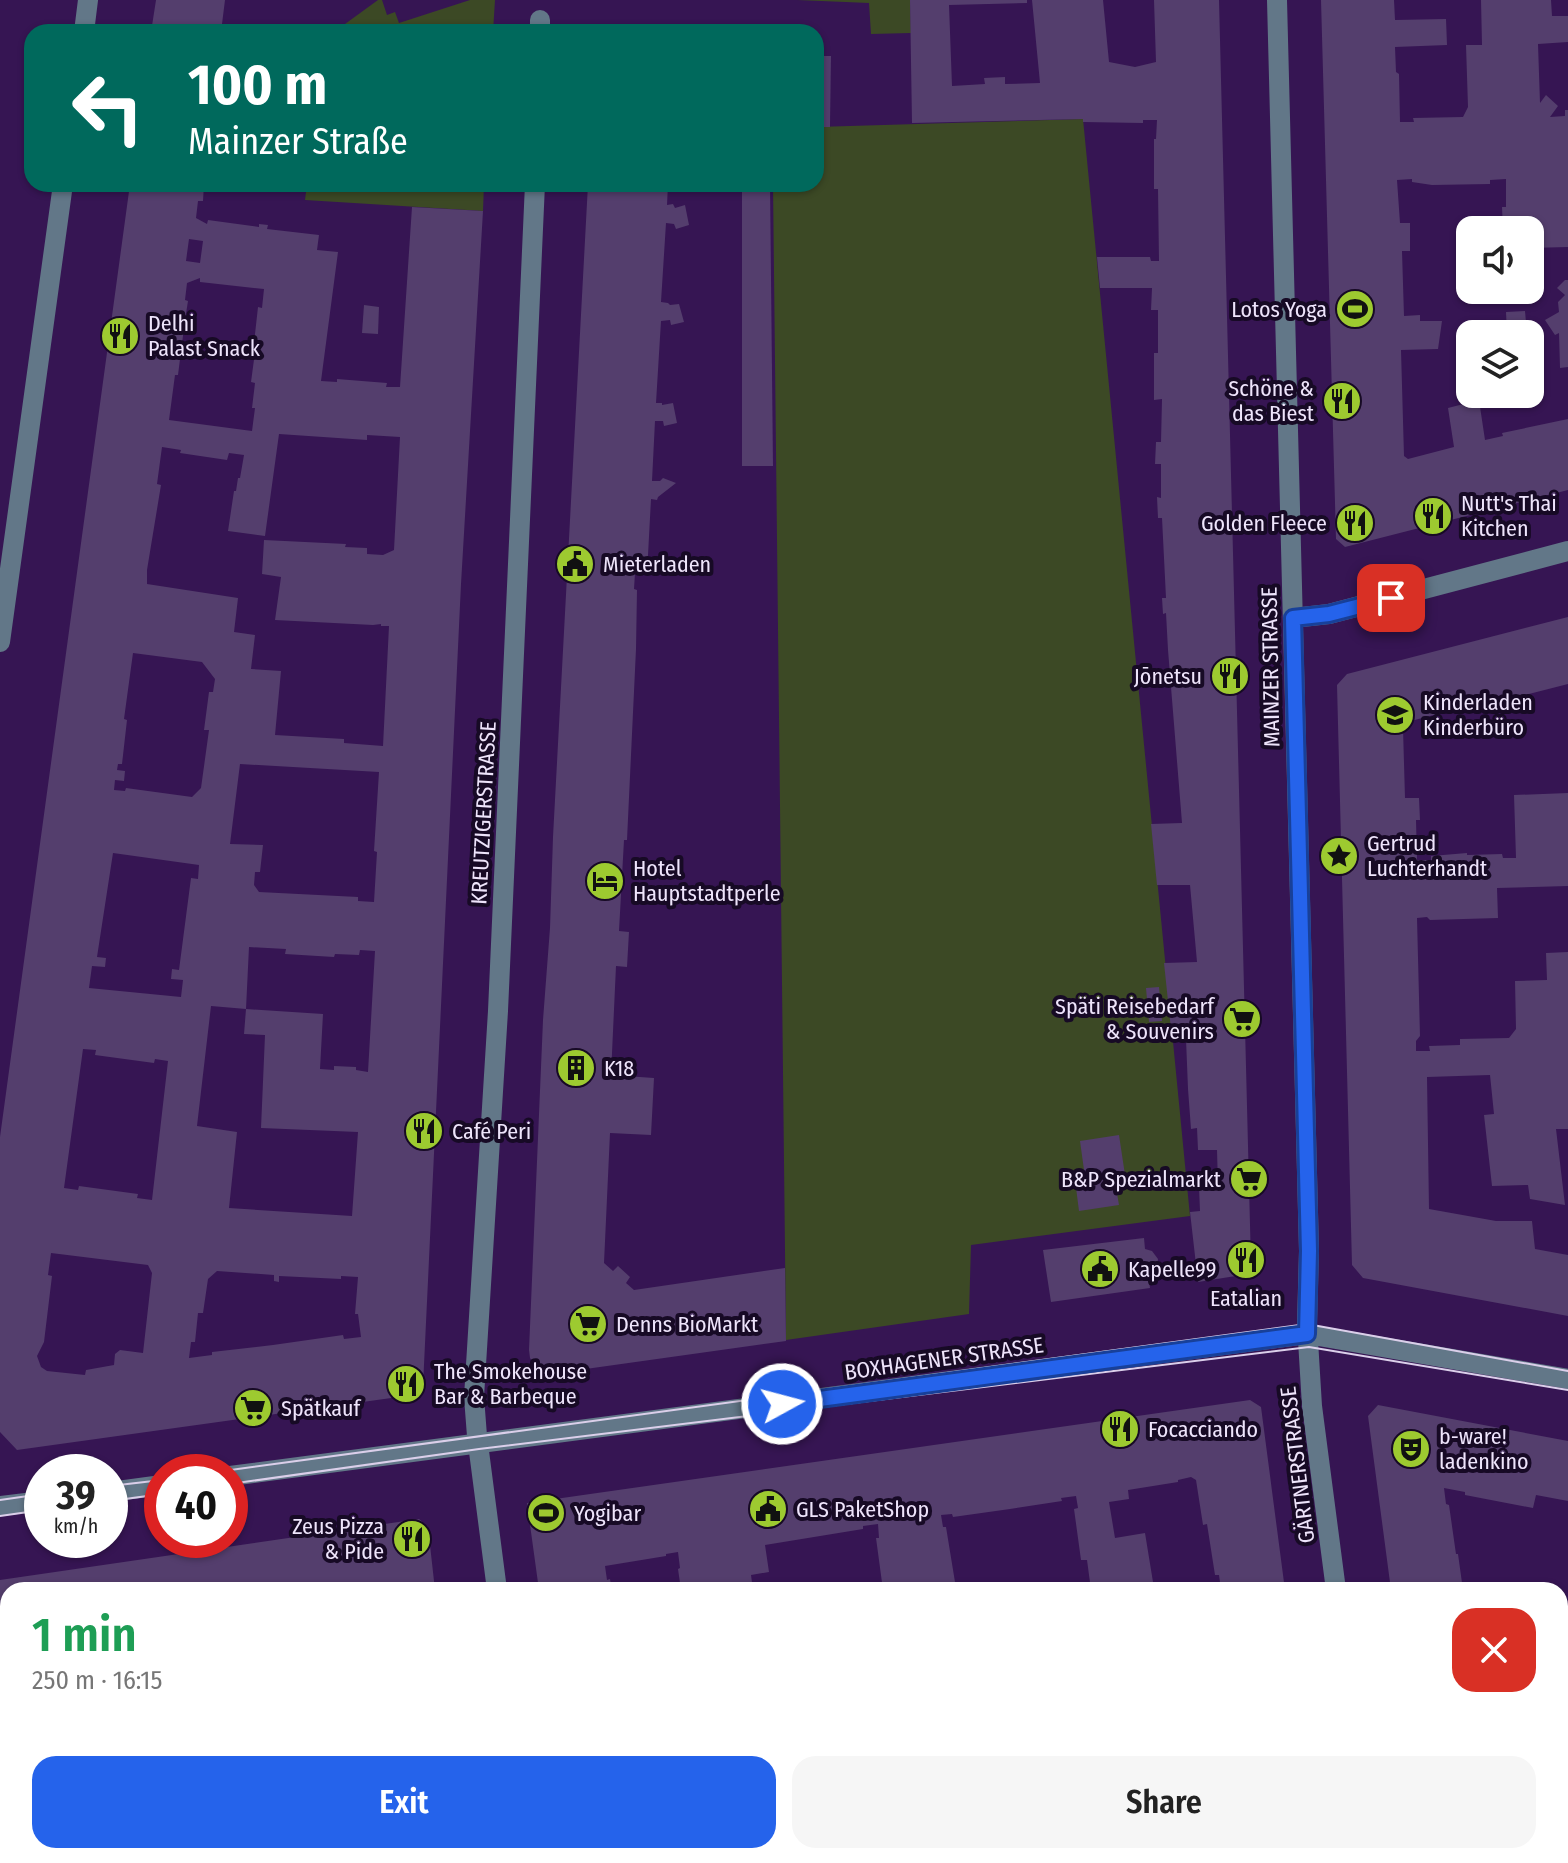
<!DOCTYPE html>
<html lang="en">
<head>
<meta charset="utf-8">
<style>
	body { margin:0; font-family:"Fira Sans Condensed",sans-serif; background:#f6f6f6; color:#222; height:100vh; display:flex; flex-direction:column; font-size:30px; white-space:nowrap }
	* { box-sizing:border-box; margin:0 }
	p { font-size:26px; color:#767676 }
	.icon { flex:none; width:44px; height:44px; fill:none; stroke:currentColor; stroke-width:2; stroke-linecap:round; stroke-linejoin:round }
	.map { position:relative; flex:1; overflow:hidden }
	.drawer { position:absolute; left:0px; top:1582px; width:1568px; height:282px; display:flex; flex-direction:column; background:#fff; border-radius:24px 24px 0 0; box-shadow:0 2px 6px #0004 }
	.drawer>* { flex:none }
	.hud { position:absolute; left:24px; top:24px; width:800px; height:168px; border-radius:24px; box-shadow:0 2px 6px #0004; background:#00695c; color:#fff; overflow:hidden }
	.tools { position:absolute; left:1456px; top:216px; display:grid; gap:16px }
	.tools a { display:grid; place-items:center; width:88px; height:88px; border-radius:16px; background:#fff; box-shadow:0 2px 6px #0004; font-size:40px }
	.speed { position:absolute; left:24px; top:1454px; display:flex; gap:16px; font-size:40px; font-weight:700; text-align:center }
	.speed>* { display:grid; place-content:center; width:104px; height:104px; border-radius:50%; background:#fff; box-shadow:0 2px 6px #0004; line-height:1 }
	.speed small { font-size:20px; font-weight:400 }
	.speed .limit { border:12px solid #d22; background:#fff; color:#111 }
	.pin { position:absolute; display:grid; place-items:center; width:68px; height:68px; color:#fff; margin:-34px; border-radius:16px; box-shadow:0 4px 12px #0006 }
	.me { position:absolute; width:88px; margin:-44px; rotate:83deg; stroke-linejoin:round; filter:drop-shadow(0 0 6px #0008) }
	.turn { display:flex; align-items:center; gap:28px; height:168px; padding:0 32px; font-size:36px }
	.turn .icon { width:104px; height:104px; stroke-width:2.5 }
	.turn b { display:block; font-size:56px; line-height:68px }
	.round { display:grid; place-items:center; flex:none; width:84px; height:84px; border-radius:24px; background:#f6f6f6 }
	.summary { display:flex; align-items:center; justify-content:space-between; height:136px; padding:0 32px }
	h1 { font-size:48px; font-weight:600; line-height:60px; color:#1e9e55 }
	.action { display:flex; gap:16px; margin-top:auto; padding:16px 32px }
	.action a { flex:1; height:92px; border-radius:24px; background:#2563eb; color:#fff; font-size:32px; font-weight:600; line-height:92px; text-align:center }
	.action a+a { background:#f6f6f6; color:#222 }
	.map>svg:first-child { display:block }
	.green { fill:#3c4925 }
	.building { fill:#543e6d; fill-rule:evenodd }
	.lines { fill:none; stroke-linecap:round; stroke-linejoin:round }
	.minor { stroke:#627788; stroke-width:20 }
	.tram { stroke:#dbcfea; stroke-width:2 }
	.route-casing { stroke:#184099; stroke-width:20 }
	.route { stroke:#2563eb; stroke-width:14 }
	.labels { text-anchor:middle; stroke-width:8; stroke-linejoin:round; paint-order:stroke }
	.poi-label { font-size:22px; fill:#eee4fb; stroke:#170a25; text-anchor:start }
	.street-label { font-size:22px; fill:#eee4fb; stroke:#170a25 }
</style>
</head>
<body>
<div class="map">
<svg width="1568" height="1863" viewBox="0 0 1568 1863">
	<rect width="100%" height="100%" fill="#361553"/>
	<g class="green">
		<polygon points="378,0 382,0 387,15 395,12 399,23 470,0 495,0 493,32 334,32"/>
		<polygon points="797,0 910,0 911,33 871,34 869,3"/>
		<polygon points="1083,119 1190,1216 971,1245 969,1314 786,1340 773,184 816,184 816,127"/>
		<polygon points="307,184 484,184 483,211 305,200"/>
	</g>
	<g class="building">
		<polygon points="156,0 225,0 221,32 151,32"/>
		<polygon points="910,0 1027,0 1027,3 949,5 952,86 985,84 984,78 1005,77 1005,84 1040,83 1032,0 1103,0 1109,62 1135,67 1156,62 1154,0 1219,0 1251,1264 1242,1275 1198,1282 1190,1212 1200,1211 1199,1187 1218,1186 1217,1150 1198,1150 1197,1128 1191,1129 1188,1089 1186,1039 1172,1039 1164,963 1197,962 1190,885 1157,885 1151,824 1182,823 1168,650 1166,613 1163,614 1162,598 1166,598 1162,518 1158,518 1157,497 1161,498 1161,464 1155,464 1156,442 1161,442 1162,399 1154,400 1154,353 1158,353 1158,310 1151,310 1152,288 1100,288 1097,257 1150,257 1151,261 1159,261 1158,189 1154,189 1154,139 1156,139 1157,120 1143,120 1143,123 1083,122 1083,119 912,123"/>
		<polygon points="1321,0 1394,0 1395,20 1446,19 1447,45 1395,47 1396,72 1399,74 1400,122 1414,122 1413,118 1463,117 1468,107 1466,45 1482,45 1481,0 1551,0 1552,16 1568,16 1568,42 1538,44 1540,103 1546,95 1558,106 1550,117 1565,116 1565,110 1568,110 1568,247 1530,248 1530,230 1503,230 1502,207 1506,207 1506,179 1490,180 1490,184 1432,185 1412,182 1412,179 1397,180 1400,223 1410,223 1410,251 1402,251 1404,316 1420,315 1420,321 1442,321 1438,349 1401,350 1404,456 1408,459 1454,447 1448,408 1479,400 1485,440 1503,436 1502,433 1568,419 1568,490 1345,547 1336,539"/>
		<polygon points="816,56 831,56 830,127 816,127"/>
		<path d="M 130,184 L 204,184 L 203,201 L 198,201 L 196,218 L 207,224 L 208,220 L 259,227 L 259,224 L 268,225 L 267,229 L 319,235 L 317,250 L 338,252 L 321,381 L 337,382 L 337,379 L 387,383 L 386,387 L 400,387 L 412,207 L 483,211 L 461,584 L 423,1386 L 413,1395 L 17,1450 L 0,1432 L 0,1137 ZM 189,239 L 203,241 L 200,263 L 186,261 ZM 200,278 L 200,282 L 264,289 L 262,308 L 258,307 L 253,352 L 255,352 L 251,382 L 255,383 L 252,408 L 255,408 L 252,431 L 169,420 L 175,375 L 178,375 L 185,320 L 188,301 L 185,300 L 187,283 ZM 279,434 L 367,440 L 367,435 L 400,437 L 394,550 L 383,555 L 367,554 L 367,548 L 345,547 L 346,544 L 264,540 L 262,574 L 281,577 L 275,620 L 373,625 L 381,624 L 381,626 L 389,626 L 383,746 L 344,743 L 344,739 L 275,735 L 281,671 L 251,669 L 255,635 L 234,632 L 238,598 L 147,584 L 147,570 L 161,485 L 157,484 L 162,447 L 181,450 L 180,453 L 227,460 L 229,453 L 244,455 L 240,478 L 238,478 L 236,491 L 234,491 L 228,531 L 265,536 ZM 133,653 L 202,662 L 215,679 L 213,692 L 209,692 L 204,730 L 209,730 L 201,788 L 192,797 L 126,788 L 125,791 L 114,790 L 115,780 L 124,781 L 125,771 L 117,770 L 118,764 L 122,764 L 127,720 L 124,719 ZM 240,764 L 379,772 L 374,851 L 377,852 L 374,902 L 358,901 L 358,897 L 259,892 L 254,885 L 255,872 L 260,872 L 263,845 L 230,844 ZM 113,853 L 199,865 L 198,879 L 191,878 L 179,970 L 172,969 L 171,979 L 183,980 L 181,997 L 89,988 L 92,966 L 105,967 L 106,958 L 97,957 ZM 249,947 L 286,949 L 285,954 L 334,957 L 335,954 L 359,955 L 360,950 L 375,951 L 368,1072 L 356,1070 L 356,1067 L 334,1066 L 334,1070 L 320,1069 L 323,1014 L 246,1009 L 244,1034 L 265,1035 L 261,1128 L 358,1132 L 352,1216 L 229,1208 L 237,1132 L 197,1126 L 211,1006 L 246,1009 ZM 83,1049 L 96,1050 L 95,1055 L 154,1063 L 155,1059 L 168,1061 L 152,1200 L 137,1198 L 138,1194 L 79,1186 L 78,1190 L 64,1188 ZM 51,1253 L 148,1265 L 152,1273 L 143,1353 L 120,1350 L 115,1354 L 114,1365 L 86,1370 L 85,1375 L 47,1371 L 41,1367 L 37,1356 L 44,1342 L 52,1276 L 48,1275 ZM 217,1271 L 274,1275 L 274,1281 L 279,1282 L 279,1276 L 341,1279 L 341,1276 L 358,1277 L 355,1314 L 358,1314 L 361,1337 L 344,1339 L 343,1335 L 273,1345 L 212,1352 L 212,1355 L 189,1358 L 191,1342 L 195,1342 L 198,1313 L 203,1313 L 208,1279 Z"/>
		<polygon points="588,184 668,184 667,205 673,204 675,208 685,205 689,225 676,229 674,224 666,223 661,302 668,303 670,305 679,304 684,322 671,325 670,320 661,321 656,403 662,403 662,405 673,403 677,423 664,426 663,421 655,421 652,481 660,481 663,478 676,483 658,497 657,500 651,499 647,574 635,573 634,589 637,590 636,649 627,840 624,840 619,931 629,932 627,967 616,966 611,1075 654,1078 651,1135 610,1133 604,1263 613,1271 618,1266 630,1277 626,1283 634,1290 785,1268 786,1341 550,1374 542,1371 535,1366 530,1358 529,1350 543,1020 550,928 553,837"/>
		<polygon points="742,184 770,184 773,466 742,466"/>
		<polygon points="1565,280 1568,280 1568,367 1560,368 1559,333 1555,335 1545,320 1559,312 1558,302 1565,295 1557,288"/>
		<polygon points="364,305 379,307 378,334 362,333"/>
		<polygon points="1525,311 1527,334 1507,334 1506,312"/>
		<polygon points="1568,617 1568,684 1502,701 1501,697 1411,721 1403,728 1405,798 1419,798 1420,820 1416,820 1417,860 1431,860 1431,856 1467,853 1467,855 1502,854 1503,858 1516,858 1514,795 1568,793 1568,886 1497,888 1498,918 1430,920 1427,917 1417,918 1420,1036 1416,1041 1416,1051 1430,1051 1429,1046 1460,1045 1460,1039 1509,1038 1516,1029 1515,981 1547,980 1546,953 1568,952 1568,1129 1556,1129 1565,1205 1530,1199 1528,1185 1492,1186 1484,1115 1494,1114 1490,1075 1427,1077 1429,1209 1496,1221 1532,1221 1535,1249 1568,1255 1568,1316 1363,1278 1352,1265 1337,685 1347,674"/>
		<polygon points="1159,987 1162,1021 1149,1022 1146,988"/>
		<polygon points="1119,1135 1125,1175 1114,1176 1119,1205 1079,1211 1074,1172 1084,1170 1080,1141"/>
		<polygon points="1144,1238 1145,1249 1152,1251 1158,1259 1157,1266 1153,1272 1148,1274 1150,1288 1051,1302 1043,1250"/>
		<polygon points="1250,1400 1261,1407 1285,1590 1221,1590 1219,1575 1215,1575 1207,1524 1203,1525 1196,1480 1191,1477 1178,1480 1178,1482 1128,1490 1129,1499 1109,1502 1115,1538 1145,1533 1153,1582 1148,1582 1150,1590 1091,1590 1087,1560 1081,1560 1074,1509 1078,1508 1076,1496 1061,1498 1062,1501 1010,1509 953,1517 952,1514 941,1515 943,1527 946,1527 955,1582 951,1582 952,1590 883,1590 876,1538 879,1538 878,1524 863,1526 863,1529 765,1545 769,1572 751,1575 753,1590 681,1590 678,1569 680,1568 678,1552 666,1554 666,1556 605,1566 607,1580 610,1579 612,1590 539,1590 527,1503"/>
		<polygon points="1378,1405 1568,1441 1568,1501 1536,1495 1533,1508 1465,1495 1465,1492 1444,1488 1446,1504 1449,1505 1456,1554 1458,1554 1463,1590 1391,1590 1368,1416"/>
		<polygon points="419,1519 428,1527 435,1590 8,1590 8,1652 0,1656 0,1580"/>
		<polygon points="1568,1699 1568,1764 1562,1765 1560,1752 1560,1700"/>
		<polygon points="1568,1823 1568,1863 1426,1863 1425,1856 1560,1856 1560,1824"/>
		<polygon points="290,1856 469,1856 470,1863 258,1863 258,1861"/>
		<polygon points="574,1856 648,1856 649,1863 575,1863"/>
		<polygon points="741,1856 769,1856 770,1863 742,1863"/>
		<polygon points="912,1856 981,1856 982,1863 913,1863"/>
		<polygon points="1248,1856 1320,1856 1321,1863 1249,1863"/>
	</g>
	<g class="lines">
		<g class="minor">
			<polyline points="1277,0 1309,1251 1307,1324 1312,1406 1336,1590"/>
			<polyline points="84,32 88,0"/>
			<polyline points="540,32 540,20"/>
			<polyline points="1293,618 1329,614 1568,551"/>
			<polyline points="0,642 63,184"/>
			<polyline points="230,1476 1307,1334 1568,1379"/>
			<polyline points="110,1492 162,1485"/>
			<polyline points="0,1506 42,1501"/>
			<polyline points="497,1590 477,1436 474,1397 498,1011 535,184"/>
			<polyline points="531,1856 531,1863"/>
			<polyline points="1372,1856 1373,1863"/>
		</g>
		<g class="tram">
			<polyline points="216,1472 1307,1324 1568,1371"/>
			<polyline points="230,1484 479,1449 1309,1347 1568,1390"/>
			<polyline points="110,1486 162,1480"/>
			<polyline points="0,1500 42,1494"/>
			<polyline points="110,1501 162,1494"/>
			<polyline points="0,1516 42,1510"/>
		</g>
	</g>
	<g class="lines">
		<defs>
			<polyline id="route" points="782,1404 1307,1334 1309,1251 1293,618 1329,614 1391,598"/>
		</defs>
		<use href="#route" class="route-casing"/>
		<use href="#route" class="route"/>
	</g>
	<defs>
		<symbol id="stadium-disc" viewBox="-11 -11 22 22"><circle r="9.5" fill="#9dca30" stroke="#170a25"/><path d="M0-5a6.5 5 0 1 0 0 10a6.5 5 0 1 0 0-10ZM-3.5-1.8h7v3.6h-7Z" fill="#111"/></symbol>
		<symbol id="restaurant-disc" viewBox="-11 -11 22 22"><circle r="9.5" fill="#9dca30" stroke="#170a25"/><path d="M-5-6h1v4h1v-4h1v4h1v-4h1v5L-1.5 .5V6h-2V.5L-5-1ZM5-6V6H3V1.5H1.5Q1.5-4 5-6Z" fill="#111"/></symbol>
		<symbol id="civic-disc" viewBox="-11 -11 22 22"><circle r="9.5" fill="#9dca30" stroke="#170a25"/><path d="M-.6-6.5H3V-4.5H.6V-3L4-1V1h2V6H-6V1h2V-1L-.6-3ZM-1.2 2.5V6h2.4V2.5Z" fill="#111"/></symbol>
		<symbol id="school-disc" viewBox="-11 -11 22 22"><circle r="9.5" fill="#9dca30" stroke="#170a25"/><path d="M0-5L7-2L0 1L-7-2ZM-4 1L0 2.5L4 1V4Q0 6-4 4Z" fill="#111"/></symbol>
		<symbol id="sight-disc" viewBox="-11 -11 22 22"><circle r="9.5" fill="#9dca30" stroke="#170a25"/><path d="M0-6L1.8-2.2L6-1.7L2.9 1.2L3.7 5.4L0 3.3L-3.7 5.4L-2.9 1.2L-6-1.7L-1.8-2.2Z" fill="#111"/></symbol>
		<symbol id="hotel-disc" viewBox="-11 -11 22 22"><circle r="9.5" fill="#9dca30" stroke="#170a25"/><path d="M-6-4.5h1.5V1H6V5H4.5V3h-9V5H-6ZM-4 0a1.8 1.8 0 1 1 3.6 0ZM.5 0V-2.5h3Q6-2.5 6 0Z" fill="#111"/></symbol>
		<symbol id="supermarket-disc" viewBox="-11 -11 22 22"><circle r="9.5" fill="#9dca30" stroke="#170a25"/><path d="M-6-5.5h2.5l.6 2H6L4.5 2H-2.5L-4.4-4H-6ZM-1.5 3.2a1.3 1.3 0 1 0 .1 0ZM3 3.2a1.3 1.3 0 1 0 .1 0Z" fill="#111"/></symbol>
		<symbol id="building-disc" viewBox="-11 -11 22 22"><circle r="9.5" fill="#9dca30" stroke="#170a25"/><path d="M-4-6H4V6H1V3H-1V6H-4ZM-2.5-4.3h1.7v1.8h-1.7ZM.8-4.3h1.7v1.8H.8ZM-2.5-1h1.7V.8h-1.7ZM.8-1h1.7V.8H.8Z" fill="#111"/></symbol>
		<symbol id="theatre-disc" viewBox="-11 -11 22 22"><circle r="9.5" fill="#9dca30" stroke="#170a25"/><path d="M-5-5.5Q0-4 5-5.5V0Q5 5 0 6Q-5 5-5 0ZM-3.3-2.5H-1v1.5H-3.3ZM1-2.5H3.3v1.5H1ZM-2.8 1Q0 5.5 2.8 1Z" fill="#111"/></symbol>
	</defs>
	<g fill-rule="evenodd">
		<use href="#stadium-disc" x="1333" y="287" width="44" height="44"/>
		<use href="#restaurant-disc" x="98" y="314" width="44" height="44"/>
		<use href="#restaurant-disc" x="1320" y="379" width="44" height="44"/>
		<use href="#restaurant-disc" x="1411" y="494" width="44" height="44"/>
		<use href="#restaurant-disc" x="1333" y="501" width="44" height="44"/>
		<use href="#civic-disc" x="553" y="542" width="44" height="44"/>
		<use href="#restaurant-disc" x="1208" y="654" width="44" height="44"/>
		<use href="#school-disc" x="1373" y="693" width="44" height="44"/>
		<use href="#sight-disc" x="1317" y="834" width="44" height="44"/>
		<use href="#hotel-disc" x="583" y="859" width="44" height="44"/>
		<use href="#supermarket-disc" x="1220" y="997" width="44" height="44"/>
		<use href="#building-disc" x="554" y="1046" width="44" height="44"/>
		<use href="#restaurant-disc" x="402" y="1109" width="44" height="44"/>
		<use href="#supermarket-disc" x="1227" y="1157" width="44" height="44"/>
		<use href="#restaurant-disc" x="1224" y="1238" width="44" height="44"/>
		<use href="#civic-disc" x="1078" y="1247" width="44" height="44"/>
		<use href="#supermarket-disc" x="566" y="1302" width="44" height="44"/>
		<use href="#restaurant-disc" x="384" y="1362" width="44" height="44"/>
		<use href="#supermarket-disc" x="231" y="1386" width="44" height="44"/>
		<use href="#restaurant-disc" x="1098" y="1407" width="44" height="44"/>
		<use href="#theatre-disc" x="1389" y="1427" width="44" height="44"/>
		<use href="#civic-disc" x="746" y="1487" width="44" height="44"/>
		<use href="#stadium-disc" x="524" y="1491" width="44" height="44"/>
		<use href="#restaurant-disc" x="390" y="1517" width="44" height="44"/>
	</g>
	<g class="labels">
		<g class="poi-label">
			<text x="1327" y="317" text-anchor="end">Lotos Yoga</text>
			<text x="148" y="331">Delhi<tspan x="148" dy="25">Palast Snack</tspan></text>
			<text x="1314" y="396" text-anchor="end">Schöne &amp;<tspan x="1314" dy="25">das Biest</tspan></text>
			<text x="1461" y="511">Nutt's Thai<tspan x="1461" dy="25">Kitchen</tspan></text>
			<text x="1327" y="531" text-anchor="end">Golden Fleece</text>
			<text x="603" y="572">Mieterladen</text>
			<text x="1202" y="684" text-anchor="end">Jōnetsu</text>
			<text x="1423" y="710">Kinderladen<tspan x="1423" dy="25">Kinderbüro</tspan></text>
			<text x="1367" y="851">Gertrud<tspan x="1367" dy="25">Luchterhandt</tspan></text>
			<text x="633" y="876">Hotel<tspan x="633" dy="25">Hauptstadtperle</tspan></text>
			<text x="1214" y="1014" text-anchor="end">Späti Reisebedarf<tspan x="1214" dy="25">&amp; Souvenirs</tspan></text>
			<text x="604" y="1076">K18</text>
			<text x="452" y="1139">Café Peri</text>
			<text x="1221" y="1187" text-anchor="end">B&amp;P Spezialmarkt</text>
			<text x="1128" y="1277">Kapelle99</text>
			<text x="1246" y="1306" text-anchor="middle">Eatalian</text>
			<text x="616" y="1332">Denns BioMarkt</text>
			<text x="434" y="1379">The Smokehouse<tspan x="434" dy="25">Bar &amp; Barbeque</tspan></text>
			<text x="281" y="1416">Spätkauf</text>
			<text x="1148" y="1437">Focacciando</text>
			<text x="1439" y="1444">b-ware!<tspan x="1439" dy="25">ladenkino</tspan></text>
			<text x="796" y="1517">GLS PaketShop</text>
			<text x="574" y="1521">Yogibar</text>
			<text x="384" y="1534" text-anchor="end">Zeus Pizza<tspan x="384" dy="25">&amp; Pide</tspan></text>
		</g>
		<g class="street-label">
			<text transform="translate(1270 667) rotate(-91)" y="8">MAINZER STRASSE</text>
			<text transform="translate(483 813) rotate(-87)" y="8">KREUTZIGERSTRASSE</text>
			<text transform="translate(944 1358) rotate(-8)" y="8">BOXHAGENER STRASSE</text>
			<text transform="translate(1297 1465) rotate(-97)" y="8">GÄRTNERSTRASSE</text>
		</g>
	</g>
</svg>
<div class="tools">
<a><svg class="icon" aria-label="sound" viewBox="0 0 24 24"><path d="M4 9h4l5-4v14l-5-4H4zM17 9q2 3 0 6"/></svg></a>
<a><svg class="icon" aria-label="layers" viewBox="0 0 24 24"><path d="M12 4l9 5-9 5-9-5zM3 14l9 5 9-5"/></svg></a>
</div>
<div class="speed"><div>39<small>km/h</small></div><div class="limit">40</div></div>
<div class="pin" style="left:1391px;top:598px;background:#d93025"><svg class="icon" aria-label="arrive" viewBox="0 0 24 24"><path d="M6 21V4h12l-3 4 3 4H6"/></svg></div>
<svg class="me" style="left:782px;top:1404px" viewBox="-20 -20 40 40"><circle r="17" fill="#2563eb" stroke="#fff" stroke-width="3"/><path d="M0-11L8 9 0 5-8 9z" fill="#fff"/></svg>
<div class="hud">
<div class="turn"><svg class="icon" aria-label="left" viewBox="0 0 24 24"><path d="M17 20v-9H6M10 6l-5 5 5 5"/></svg><div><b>100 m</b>Mainzer Straße</div></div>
</div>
<section class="drawer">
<div class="summary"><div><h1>1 min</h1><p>250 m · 16:15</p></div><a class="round" style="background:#d93025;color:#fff"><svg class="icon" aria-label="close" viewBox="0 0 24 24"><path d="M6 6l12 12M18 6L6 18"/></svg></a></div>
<div class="action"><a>Exit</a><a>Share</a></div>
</section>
</div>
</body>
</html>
